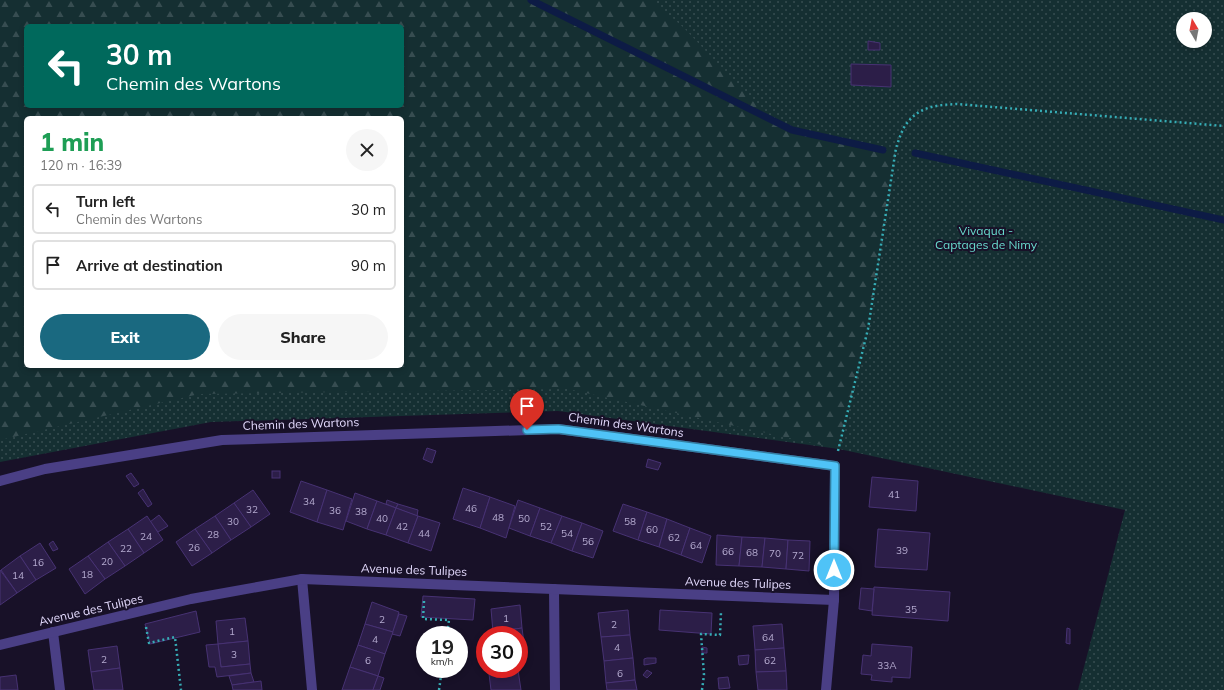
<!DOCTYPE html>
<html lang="en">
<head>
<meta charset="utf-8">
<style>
	body { margin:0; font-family:Mulish,sans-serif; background:#f6f6f6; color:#222; height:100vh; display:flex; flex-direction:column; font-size:15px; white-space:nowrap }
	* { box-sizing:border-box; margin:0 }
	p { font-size:13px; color:#767676 }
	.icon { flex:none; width:22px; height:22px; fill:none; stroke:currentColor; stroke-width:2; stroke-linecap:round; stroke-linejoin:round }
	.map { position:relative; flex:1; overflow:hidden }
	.panel { position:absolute; left:24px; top:116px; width:380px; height:252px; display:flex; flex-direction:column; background:#fff; border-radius:6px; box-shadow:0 2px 6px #0003 }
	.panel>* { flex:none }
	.top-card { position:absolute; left:24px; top:24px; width:380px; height:84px; border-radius:6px; box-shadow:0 2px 6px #0003; background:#00695c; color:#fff; overflow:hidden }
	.needle { width:26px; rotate:350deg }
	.tools { position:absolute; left:1176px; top:12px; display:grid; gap:8px }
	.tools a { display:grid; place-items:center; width:36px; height:36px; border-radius:50%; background:#fff; box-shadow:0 2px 6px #0003; font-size:20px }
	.speed { position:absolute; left:416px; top:626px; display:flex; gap:8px; font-size:20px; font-weight:700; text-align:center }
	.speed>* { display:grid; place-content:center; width:52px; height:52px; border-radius:50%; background:#fff; box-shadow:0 2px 6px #0003; line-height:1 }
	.speed small { font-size:10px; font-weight:400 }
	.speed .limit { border:6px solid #d22; background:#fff; color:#111 }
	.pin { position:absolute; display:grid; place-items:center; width:34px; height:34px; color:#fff; margin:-41px -17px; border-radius:50% 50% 50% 0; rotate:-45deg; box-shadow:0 0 4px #0007 }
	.pin .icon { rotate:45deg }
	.me { position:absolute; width:44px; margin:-22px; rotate:0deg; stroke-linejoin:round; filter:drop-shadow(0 0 3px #0008) }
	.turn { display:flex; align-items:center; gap:14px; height:84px; padding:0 16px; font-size:18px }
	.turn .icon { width:52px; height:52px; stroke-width:2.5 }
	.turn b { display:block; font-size:28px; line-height:34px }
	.round { display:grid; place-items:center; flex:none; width:42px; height:42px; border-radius:21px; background:#f6f6f6 }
	.summary { display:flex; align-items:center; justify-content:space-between; height:68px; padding:0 16px }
	h1 { font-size:24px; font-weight:800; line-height:30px; color:#1e9e55 }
	.action { display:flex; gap:8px; margin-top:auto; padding:8px 16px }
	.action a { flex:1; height:46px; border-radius:24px; background:#1a6980; color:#fff; font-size:16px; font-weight:800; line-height:46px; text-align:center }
	.action a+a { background:#f6f6f6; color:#222 }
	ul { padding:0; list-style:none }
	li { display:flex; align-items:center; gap:12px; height:50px; margin:0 8px 6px; padding:0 8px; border:2px solid #e0e0e0; border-radius:6px }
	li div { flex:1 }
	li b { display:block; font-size:15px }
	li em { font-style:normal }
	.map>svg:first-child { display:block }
	.grass { fill:url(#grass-dots); fill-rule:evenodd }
	.forest { fill:url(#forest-firs); fill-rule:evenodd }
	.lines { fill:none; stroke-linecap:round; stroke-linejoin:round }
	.stream { stroke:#0d1b45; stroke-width:7 }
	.building { fill:#2c1e48; stroke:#473273 }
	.path { stroke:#36adb6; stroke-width:2.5; stroke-dasharray:2 3; stroke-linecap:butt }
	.lane { stroke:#4a3f85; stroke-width:10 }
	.street { stroke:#4a3f85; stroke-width:10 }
	.route-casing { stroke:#337fa1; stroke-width:10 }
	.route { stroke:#4fc3f7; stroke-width:7 }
	.labels { text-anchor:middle; stroke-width:4; stroke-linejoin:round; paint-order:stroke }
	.number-label { font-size:10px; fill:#b5abd0 }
	.park-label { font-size:12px; fill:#69dbcd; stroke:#181128 }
	.street-label { font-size:12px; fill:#e3dafd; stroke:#181128 }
</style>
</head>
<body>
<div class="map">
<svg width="1224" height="690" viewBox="0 0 1224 690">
	<defs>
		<pattern id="grass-dots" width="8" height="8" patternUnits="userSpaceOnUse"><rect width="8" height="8" fill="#152f32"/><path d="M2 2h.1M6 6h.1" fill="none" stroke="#374d51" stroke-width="1.8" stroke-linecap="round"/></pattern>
		<pattern id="forest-firs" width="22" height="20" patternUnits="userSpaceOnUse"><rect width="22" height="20" fill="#152f32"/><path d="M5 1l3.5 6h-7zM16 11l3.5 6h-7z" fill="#374d51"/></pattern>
	</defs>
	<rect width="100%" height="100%" fill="#181128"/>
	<path class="grass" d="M 0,0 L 1224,0 L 1224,690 L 1078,690 L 1125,510 L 839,449 L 558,411 L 211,422 L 0,462 ZM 1183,19 L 1205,19 L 1205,41 L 1183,41 ZM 26,26 L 402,26 L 402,106 L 26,106 ZM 26,118 L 402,118 L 402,366 L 26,366 Z"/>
	<path class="forest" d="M 0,0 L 652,0 L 684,28 L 771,120 L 792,130 L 883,150 L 896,148 L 868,329 L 839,449 L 568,389 L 199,394 L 0,440 ZM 26,26 L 402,26 L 402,106 L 26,106 ZM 26,118 L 402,118 L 402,366 L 26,366 Z"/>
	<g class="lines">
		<g class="stream">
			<polyline points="531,0 792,130 883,150"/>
			<polyline points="915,153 1224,220"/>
		</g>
	</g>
	<g class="building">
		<polygon points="868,41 880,43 880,50 868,50"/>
		<polygon points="851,64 891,65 891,87 851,85"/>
		<polygon points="427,448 436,451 432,463 423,459"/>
		<polygon points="648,459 661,463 658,470 646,467"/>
		<rect x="272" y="471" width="8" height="7"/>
		<polygon points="131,473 139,484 134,487 126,476"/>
		<polygon points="872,477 918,481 916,511 869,507"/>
		<polygon points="301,481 327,490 317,522 290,512"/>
		<polygon points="463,488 490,497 480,528 453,519"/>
		<polygon points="143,489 152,504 148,507 138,493"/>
		<polygon points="253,490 270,514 251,527 234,503"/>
		<polygon points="327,490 352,499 343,530 317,522"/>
		<polygon points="355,493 377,501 367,529 346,521"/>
		<polygon points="490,497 515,506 506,538 480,528"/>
		<polygon points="387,500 398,504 396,508 386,504"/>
		<polygon points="518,500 540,508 530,536 509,528"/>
		<polygon points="377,501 396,508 386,535 367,529"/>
		<polygon points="234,503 251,527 231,540 215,516"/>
		<polygon points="398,504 418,510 417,516 396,508"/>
		<polygon points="623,504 647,512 638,540 613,531"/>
		<polygon points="396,508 418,516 408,543 386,535"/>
		<polygon points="540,508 562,516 551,543 530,536"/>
		<polygon points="647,512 667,519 659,547 638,540"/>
		<polygon points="159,515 168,526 158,532 150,522"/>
		<polygon points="147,516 163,540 144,553 128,529"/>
		<polygon points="215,516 231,540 212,553 195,529"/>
		<polygon points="418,516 440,523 431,551 408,543"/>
		<polygon points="562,516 582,523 572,551 551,543"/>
		<polygon points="667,519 690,528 681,555 659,547"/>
		<polygon points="582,523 603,531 593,558 572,551"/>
		<polygon points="690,528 711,536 702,563 681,555"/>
		<polygon points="128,529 144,553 125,566 108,542"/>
		<polygon points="195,529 212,553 192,566 176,542"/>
		<polygon points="878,529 930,533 927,570 875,567"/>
		<polygon points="717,535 742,537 739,566 716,565"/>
		<polygon points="742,537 765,538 762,567 739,566"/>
		<polygon points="765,538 788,540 786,569 762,567"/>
		<polygon points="788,540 810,541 809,571 786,569"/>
		<polygon points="53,541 58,549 53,551 49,544"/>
		<polygon points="108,542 125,566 105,579 88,556"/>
		<polygon points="40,543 56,568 36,580 20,556"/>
		<polygon points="20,556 36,580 17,593 1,570"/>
		<polygon points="88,556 105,579 85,594 69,569"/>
		<polygon points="0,570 17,593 0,605"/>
		<polygon points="874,587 950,592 948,621 872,615"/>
		<polygon points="861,588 874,589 872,611 859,609"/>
		<polygon points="423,596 475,599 473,620 421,617"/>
		<polygon points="372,602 399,612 393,632 365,624"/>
		<polygon points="520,605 522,628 493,632 491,609"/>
		<polygon points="628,610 630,635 601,637 598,613"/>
		<polygon points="660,610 712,613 711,634 659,630"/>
		<polygon points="196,611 200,632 150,644 145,624"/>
		<polygon points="399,614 407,616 400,636 392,634"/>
		<polygon points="245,618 248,641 218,644 216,621"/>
		<polygon points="365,624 393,632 385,654 358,645"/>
		<polygon points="782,624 784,648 755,650 753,626"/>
		<polygon points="522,628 525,651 519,652 519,635 494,635 493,632"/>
		<polygon points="1067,628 1070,629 1070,644 1066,643"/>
		<polygon points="630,635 633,658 604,661 601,637"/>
		<polygon points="248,641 250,664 221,667 218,644"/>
		<polygon points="218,644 221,667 250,664 251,673 217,677 215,667 209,667 206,645"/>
		<polygon points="872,644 912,647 910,678 892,677 892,682 871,680 872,675 861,674 863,655 871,656"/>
		<polygon points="358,645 385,654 378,676 350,667"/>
		<polygon points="117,646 120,668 91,672 88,650"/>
		<polygon points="702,647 707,648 707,653 702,653"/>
		<polygon points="784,648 786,671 756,672 755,650"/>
		<polygon points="749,655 748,664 739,665 738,656"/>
		<polygon points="633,658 635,680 606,683 604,661"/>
		<polygon points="647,658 656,658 656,663 644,665 644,659"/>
		<polygon points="350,667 378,676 373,690 342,690"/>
		<polygon points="120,668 123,690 94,690 91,672"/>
		<polygon points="499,669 518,669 518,670 500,672"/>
		<polygon points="518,670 521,690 491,690 489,674"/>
		<polygon points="647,670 652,673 647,678 643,675"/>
		<polygon points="786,671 787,690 758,690 756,672"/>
		<polygon points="251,673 254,682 232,685 229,676"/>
		<polygon points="16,675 18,690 0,690 0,677"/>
		<polygon points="378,676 384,678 380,690 373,690"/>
		<polygon points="728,677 730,688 719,689 718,678"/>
		<polygon points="635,680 637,690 607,690 606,683"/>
		<polygon points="261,681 262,690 233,690 232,685"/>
	</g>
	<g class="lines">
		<g class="path">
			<path d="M 838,451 L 868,329 L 896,148 C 899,140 902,128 908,122 C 920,106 939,105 957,104 L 1224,126"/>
			<polyline points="424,601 423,619 449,620 447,635"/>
			<polyline points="146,627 149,643 175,637 181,690"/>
			<polyline points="439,690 442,669"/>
			<polyline points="702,690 704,675 701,634 720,635 721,612"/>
		</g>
		<polyline class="lane" points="0,481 45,469 222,440 558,429 835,466"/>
		<g class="street">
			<polyline points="302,579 312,690"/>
			<polyline points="554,589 555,690"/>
			<polyline points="53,632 60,690"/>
			<polyline points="0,645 191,599 302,579 834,600"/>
			<polyline points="826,690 834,600 835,466"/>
		</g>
	</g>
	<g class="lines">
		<defs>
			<polyline id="route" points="527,430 558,429 835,466 834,570"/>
		</defs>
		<use href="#route" class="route-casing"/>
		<use href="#route" class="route"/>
	</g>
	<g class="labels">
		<g class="number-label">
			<text x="894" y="498">41</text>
			<text x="309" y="505">34</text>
			<text x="471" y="512">46</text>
			<text x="252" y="513">32</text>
			<text x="335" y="514">36</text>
			<text x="361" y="515">38</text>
			<text x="498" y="521">48</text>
			<text x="382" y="522">40</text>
			<text x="524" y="522">50</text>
			<text x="233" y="525">30</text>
			<text x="630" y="525">58</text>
			<text x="402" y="530">42</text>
			<text x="546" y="530">52</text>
			<text x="652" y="533">60</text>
			<text x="424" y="537">44</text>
			<text x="567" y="537">54</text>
			<text x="213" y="538">28</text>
			<text x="146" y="540">24</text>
			<text x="674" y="541">62</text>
			<text x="588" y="545">56</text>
			<text x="696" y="549">64</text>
			<text x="194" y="551">26</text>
			<text x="126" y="552">22</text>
			<text x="902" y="554">39</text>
			<text x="728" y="555">66</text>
			<text x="752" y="556">68</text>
			<text x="775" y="557">70</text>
			<text x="798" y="559">72</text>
			<text x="107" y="565">20</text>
			<text x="38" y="566">16</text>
			<text x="87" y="578">18</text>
			<text x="18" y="579">14</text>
			<text x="911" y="613">35</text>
			<text x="506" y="622">1</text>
			<text x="382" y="623">2</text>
			<text x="614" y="628">2</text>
			<text x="232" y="635">1</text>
			<text x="768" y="641">64</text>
			<text x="375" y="643">4</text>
			<text x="617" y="651">4</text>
			<text x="234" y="658">3</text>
			<text x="104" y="663">2</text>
			<text x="368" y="664">6</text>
			<text x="770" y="664">62</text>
			<text x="887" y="669">33A</text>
			<text x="620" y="677">6</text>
		</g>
		<g class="park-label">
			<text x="986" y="235">Vivaqua -<tspan x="986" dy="14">Captages de Nimy</tspan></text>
		</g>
		<g class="street-label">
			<text transform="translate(301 424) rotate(-2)" y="4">Chemin des Wartons</text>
			<text transform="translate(626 425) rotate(8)" y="4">Chemin des Wartons</text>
			<text transform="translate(414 570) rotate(2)" y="4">Avenue des Tulipes</text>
			<text transform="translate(738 583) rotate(2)" y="4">Avenue des Tulipes</text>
			<text transform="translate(91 610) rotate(-13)" y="4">Avenue des Tulipes</text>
		</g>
	</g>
</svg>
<div class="tools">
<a><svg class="needle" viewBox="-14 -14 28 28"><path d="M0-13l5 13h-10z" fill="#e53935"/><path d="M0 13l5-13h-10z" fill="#767676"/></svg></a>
</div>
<div class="speed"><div>19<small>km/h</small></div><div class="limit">30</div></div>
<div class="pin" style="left:527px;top:430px;background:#d93025"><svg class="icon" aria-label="arrive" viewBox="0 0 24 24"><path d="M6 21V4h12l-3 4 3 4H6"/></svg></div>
<svg class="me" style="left:834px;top:570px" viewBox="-20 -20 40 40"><circle r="17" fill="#4fc3f7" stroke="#fff" stroke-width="3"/><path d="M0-11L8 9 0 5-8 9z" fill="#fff"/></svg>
<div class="top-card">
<div class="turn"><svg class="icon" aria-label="left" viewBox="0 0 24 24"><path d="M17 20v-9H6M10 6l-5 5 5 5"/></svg><div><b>30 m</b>Chemin des Wartons</div></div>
</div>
<section class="panel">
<div class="summary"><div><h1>1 min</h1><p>120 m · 16:39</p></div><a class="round"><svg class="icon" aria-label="close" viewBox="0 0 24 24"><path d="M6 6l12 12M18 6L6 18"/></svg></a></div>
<ul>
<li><svg class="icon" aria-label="left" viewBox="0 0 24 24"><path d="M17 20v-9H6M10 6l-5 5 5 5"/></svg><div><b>Turn left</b><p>Chemin des Wartons</p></div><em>30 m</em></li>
<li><svg class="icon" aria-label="arrive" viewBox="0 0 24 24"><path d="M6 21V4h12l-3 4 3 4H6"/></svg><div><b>Arrive at destination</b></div><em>90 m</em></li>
</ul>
<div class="action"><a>Exit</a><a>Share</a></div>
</section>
</div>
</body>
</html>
